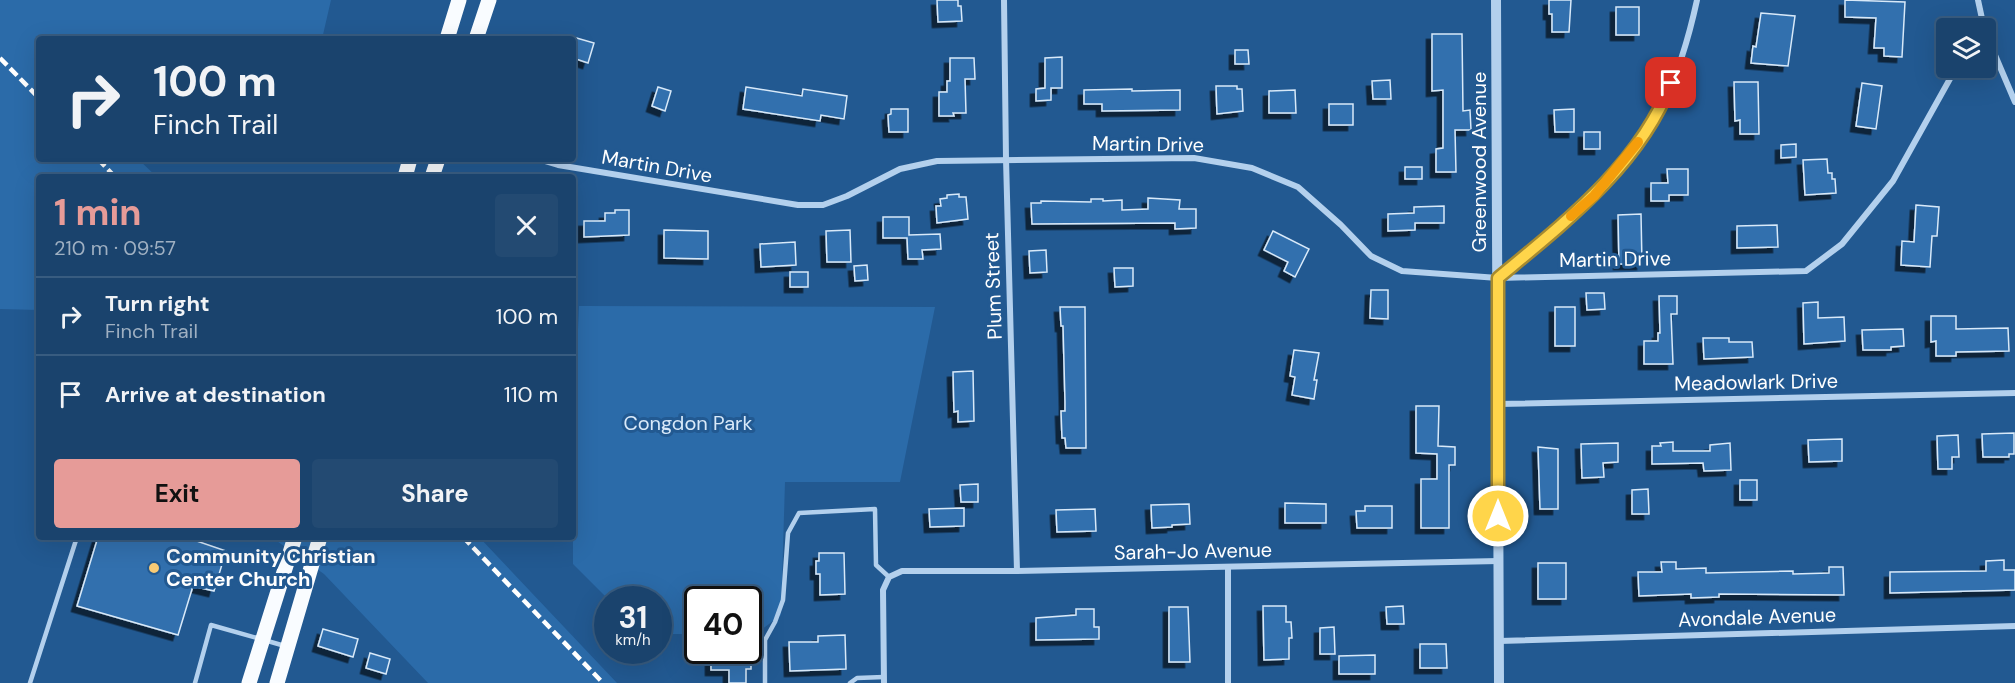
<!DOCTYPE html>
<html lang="en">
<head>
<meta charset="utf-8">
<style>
	body { margin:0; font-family:"DM Sans",sans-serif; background:#234a72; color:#f1f3f6; height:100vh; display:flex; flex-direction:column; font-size:22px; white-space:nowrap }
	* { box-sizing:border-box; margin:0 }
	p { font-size:20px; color:#9fb0c2 }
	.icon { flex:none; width:33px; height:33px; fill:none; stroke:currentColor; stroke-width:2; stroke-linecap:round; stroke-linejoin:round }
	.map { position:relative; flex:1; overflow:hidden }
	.details { position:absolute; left:36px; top:174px; width:540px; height:366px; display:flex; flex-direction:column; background:#1a436d; border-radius:6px; box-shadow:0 6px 24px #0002,0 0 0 2px #385c80 }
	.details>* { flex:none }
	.hud { position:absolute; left:36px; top:36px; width:540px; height:126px; border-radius:6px; box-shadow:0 6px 24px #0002,0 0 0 2px #385c80; background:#1a436d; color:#f1f3f6; overflow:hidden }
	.tools { position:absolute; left:1936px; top:18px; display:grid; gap:12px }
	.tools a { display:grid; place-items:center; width:60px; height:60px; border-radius:6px; background:#1a436d; box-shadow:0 6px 24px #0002,0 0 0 2px #385c80; font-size:30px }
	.speed { position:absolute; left:594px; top:586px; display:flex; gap:12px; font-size:30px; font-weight:700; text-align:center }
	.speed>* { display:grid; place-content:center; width:78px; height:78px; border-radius:50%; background:#1a436d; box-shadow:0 6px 24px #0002,0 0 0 2px #385c80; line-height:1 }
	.speed small { font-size:15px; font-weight:400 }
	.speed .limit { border:3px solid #111; border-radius:9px; background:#fff; color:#111 }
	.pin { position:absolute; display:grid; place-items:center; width:51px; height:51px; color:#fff; margin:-26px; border-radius:12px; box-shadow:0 3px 9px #0006 }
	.me { position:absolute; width:66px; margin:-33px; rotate:0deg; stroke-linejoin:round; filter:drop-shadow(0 0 4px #0008) }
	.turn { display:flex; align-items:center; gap:21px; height:126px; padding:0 18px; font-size:27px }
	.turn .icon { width:78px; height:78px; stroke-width:2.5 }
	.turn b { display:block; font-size:42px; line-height:51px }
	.round { display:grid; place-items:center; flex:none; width:63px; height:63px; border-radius:6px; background:#234a72 }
	.overview { display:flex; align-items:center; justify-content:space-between; height:102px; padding:0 18px }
	h1 { font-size:36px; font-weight:700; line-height:45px; color:#e69b98 }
	.action { display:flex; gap:12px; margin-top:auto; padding:12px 18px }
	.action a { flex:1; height:69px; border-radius:6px; background:#e69b98; color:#111; font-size:24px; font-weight:700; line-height:69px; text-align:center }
	.action a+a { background:#234a72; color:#f1f3f6 }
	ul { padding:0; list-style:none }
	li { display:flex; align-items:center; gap:18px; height:78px; padding:0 18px; border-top:2px solid #385c80 }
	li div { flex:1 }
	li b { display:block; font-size:22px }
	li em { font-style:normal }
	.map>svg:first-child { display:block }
	.green { fill:#2b6ba9 }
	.building { fill:#3170ae; stroke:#d8e9f9; stroke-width:1.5; filter:url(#shadow) }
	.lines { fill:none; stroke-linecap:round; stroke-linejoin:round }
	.service { stroke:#b3d0ed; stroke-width:4.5 }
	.minor { stroke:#b3d0ed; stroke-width:6 }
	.tertiary { stroke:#b3d0ed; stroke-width:10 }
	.primary { stroke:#f9fcff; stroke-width:15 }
	.rail { stroke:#fff; stroke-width:4.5; stroke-dasharray:10 4.5; stroke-linecap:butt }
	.route-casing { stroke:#a68a30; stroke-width:15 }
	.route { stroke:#ffd54a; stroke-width:10 }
	.slow { stroke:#f59e0b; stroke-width:10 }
	.poi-dot { fill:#f9cb75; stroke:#225991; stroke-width:2 }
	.labels { text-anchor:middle; stroke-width:6; stroke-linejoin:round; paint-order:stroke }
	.street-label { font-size:20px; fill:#fff; stroke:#225991 }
	.park-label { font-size:20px; fill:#d8e9f9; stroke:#225991 }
	.poi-label { font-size:20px; font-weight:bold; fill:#fff; stroke:#225991; text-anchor:start }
</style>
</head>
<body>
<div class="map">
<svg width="2015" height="683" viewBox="0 0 2015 683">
	<defs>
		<filter id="shadow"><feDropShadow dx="-5.5" dy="5.5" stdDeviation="0" flood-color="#0009"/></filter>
	</defs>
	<rect width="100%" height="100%" fill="#225991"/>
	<g class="green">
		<polygon points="0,0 331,0 322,39 39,39 39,159 138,159 157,177 39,177 39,310 0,309"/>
		<polygon points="579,306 935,307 900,482 785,482 781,615 757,633 749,633 748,600 698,600 697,634 659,634 658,600 609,600 573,564 573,446"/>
		<polygon points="271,537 479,537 617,683 428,683 324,574"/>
	</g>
	<g class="building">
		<polygon points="937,0 958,0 958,6 961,6 962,21 938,22"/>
		<polygon points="1549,0 1571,0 1569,32 1552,32 1552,14 1549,14"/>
		<polygon points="1845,0 1905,2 1902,57 1884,56 1884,48 1874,48 1876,18 1845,17"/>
		<rect x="1616" y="7" width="23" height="28"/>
		<polygon points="1761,13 1795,16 1788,66 1751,63 1753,46 1756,47"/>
		<polygon points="1432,34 1462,34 1463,111 1470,110 1471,130 1455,130 1456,172 1436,172 1436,149 1443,148 1443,90 1432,91"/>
		<polygon points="573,37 594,43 588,63 573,58"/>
		<polygon points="1235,50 1248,50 1249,64 1235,64"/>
		<polygon points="1062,57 1062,88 1051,88 1051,100 1036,101 1036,89 1045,88 1045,58"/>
		<polygon points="950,58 974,58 975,79 965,79 966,113 953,113 954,116 939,116 939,92 947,92 947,81 950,81"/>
		<polygon points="1390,80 1391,99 1373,99 1372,81"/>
		<polygon points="1734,82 1758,82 1759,134 1740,134 1740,120 1735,121"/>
		<polygon points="1862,83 1882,86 1876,129 1856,126"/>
		<polygon points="1216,86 1237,86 1237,89 1242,89 1243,111 1217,114"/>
		<polygon points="658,87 671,91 665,111 652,106"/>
		<polygon points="746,87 802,96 803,89 847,96 844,119 821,115 820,121 743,109"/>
		<polygon points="1132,89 1132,91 1180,90 1180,110 1102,111 1102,104 1084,104 1084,90"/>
		<polygon points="1295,90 1296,113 1269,113 1269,91"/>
		<rect x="1329" y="104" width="24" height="21"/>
		<polygon points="891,109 908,109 908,132 889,132 888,115 891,114"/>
		<polygon points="1574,109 1574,132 1555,132 1554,110"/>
		<rect x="1584" y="132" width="16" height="17"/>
		<polygon points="1796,144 1796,157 1781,158 1781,145"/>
		<polygon points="1827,159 1828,173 1832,173 1832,179 1835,179 1836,193 1805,195 1803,160"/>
		<rect x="1405" y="167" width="17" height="12"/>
		<polygon points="1667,169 1688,169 1688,195 1669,195 1669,201 1651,201 1651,183 1668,183"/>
		<polygon points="959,194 959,197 966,197 968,219 937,223 936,206 941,206 940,199 947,198 947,195"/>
		<polygon points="1148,198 1180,200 1179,209 1196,209 1196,228 1175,229 1175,223 1032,224 1031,203 1041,203 1041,201 1091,202 1091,199 1103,199 1103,201 1122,200 1122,210 1148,209"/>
		<polygon points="1916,205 1939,207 1937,236 1932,236 1930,267 1901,265 1902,241 1914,242"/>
		<polygon points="1444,206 1444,223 1415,223 1415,230 1388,231 1388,214 1414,213 1414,207"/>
		<polygon points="615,210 629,210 629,235 584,237 584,221 605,221 605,213 615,213"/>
		<polygon points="1641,214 1642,264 1619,264 1618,215"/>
		<polygon points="883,217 909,217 909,235 940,234 941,249 922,250 923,259 908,259 907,238 883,238"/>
		<polygon points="1777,225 1778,247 1737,248 1737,226"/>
		<polygon points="664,230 708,231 708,259 664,258"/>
		<polygon points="850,230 851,262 827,262 826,231"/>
		<polygon points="1273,231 1309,249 1295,277 1284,271 1288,262 1264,250"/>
		<polygon points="795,242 796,265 761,267 760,244"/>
		<polygon points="1046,250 1047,272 1030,273 1029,251"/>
		<polygon points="867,265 868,280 855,281 854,266"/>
		<polygon points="1114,268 1133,268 1133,286 1115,287"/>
		<rect x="790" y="272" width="18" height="15"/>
		<polygon points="1371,290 1388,290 1388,319 1370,318"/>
		<polygon points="1586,293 1604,293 1605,309 1587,310"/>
		<polygon points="1659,296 1677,296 1677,314 1671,314 1673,364 1644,364 1644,341 1658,341 1658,333 1660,333"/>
		<polygon points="1818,302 1818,318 1844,317 1845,341 1804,344 1803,303"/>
		<polygon points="1060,307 1085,307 1086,448 1066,448 1065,438 1062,438 1061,411 1065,411 1065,402 1063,326 1061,326"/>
		<rect x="1555" y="307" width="20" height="39"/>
		<polygon points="1931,316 1956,316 1956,329 2008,328 2009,351 1956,352 1956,356 1936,356 1936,341 1931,342"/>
		<polygon points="1903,329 1904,346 1891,347 1891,350 1863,350 1862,330"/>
		<polygon points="1703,338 1729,338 1729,342 1752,342 1753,357 1704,359"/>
		<polygon points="1294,350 1319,353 1314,380 1317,380 1314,399 1292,395 1295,377 1290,376"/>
		<polygon points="973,371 974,421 958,422 958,411 954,412 953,372"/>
		<polygon points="1416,406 1439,406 1438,446 1455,447 1455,465 1449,465 1449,528 1421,528 1421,479 1437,479 1437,454 1416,453"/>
		<polygon points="2014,433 2014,454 2009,454 2009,457 1983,457 1982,434"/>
		<polygon points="1958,435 1959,457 1952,457 1952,469 1938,469 1937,436"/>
		<polygon points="1842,439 1842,461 1809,462 1808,440"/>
		<polygon points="1673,442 1673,451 1710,451 1710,445 1730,443 1731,470 1704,471 1703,463 1652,464 1652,446 1661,446 1660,443"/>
		<polygon points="1618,443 1618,462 1603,463 1604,477 1582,478 1581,444"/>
		<polygon points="1538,447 1558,449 1558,509 1540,509"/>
		<rect x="1740" y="480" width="17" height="20"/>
		<polygon points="978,484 978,502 961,502 960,485"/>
		<polygon points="1648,489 1649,514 1632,514 1632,490"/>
		<polygon points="1285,503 1326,504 1326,523 1285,523"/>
		<polygon points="1189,504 1190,524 1172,525 1172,527 1152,528 1151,505"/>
		<polygon points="1365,506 1392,506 1392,528 1357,528 1356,511 1365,511"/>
		<polygon points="964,508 964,526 930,527 929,509"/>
		<polygon points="1095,509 1096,531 1057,532 1056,510"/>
		<polygon points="98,537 185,537 226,551 214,591 193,586 178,635 77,606"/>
		<polygon points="819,553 844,553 845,594 820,595 820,574 816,574 816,561 819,561"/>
		<polygon points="2004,560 2004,570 2015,570 2015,590 1890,593 1890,572 1986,571 1986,561"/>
		<polygon points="1661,562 1676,562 1676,569 1706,568 1706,573 1793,571 1793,574 1829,573 1829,567 1843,567 1844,595 1719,594 1719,597 1691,598 1691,594 1639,596 1638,572 1662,572"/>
		<rect x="1538" y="563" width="28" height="36"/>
		<polygon points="1263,606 1286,606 1286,622 1291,622 1292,638 1289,638 1289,659 1264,660"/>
		<polygon points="1403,606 1404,624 1387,624 1386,607"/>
		<polygon points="1169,607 1188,607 1190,662 1169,662"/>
		<polygon points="1076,609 1094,609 1094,627 1099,627 1099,639 1036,640 1036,618 1076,615"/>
		<polygon points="1334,627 1335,654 1320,654 1320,628"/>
		<polygon points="323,629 358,639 353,657 318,646"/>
		<polygon points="845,635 846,669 790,671 789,642 818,642 818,636"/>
		<polygon points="1420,644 1446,644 1447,668 1420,668"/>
		<polygon points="711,651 751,651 751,669 746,669 746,683 729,683 729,670 711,670"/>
		<polygon points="370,653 390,659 386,674 366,668"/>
		<polygon points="1375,655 1375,674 1339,674 1339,656"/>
	</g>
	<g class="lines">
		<g class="service">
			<polyline points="30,683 77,537"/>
			<polyline points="195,683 211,625 285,646"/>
			<polyline points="765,683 765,640 775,622 783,600 788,533 799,513 875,509 876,565 889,577"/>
			<polyline points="850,683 857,678 884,677"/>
		</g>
		<g class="minor">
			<polyline points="1004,0 1006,159 1017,571"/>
			<polyline points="1978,0 1984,28"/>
			<polyline points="1986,34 2015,102"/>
			<polyline points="538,159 558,165 798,205 823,205 847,196 900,169 937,161 1194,158 1252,168 1298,187 1341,225 1371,256 1402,271 1498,278 1806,271 1842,244 1893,181 1956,68"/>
			<path d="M 1498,278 C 1561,227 1626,174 1664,101 C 1679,71 1690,32 1697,0"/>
			<polyline points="1498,404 2015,393"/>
			<polyline points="1228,567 1228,683"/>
			<polyline points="1499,641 2015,626"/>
			<polyline points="884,683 883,590 889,577 902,571 1017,571 1499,561"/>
		</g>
		<polyline class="tertiary" points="1496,0 1499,683"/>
		<g class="primary">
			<polyline points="447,39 459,0"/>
			<polyline points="476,39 489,0"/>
			<polyline points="405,177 410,159"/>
			<polyline points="432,177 438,159"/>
			<polyline points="249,683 295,537"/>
			<polyline points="277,683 320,537"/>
		</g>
		<g class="rail">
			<polyline points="0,58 39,98"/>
			<polyline points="98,159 115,177"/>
			<polyline points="463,537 603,683"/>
		</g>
	</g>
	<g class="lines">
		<defs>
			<path id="route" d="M 1498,516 L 1498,278 C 1563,224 1640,165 1671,83"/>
		</defs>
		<use href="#route" class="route-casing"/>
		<use href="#route" class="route"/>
		<polyline class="slow" points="1571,216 1594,196 1638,142"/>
	</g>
	<circle class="poi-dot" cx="154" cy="568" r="6"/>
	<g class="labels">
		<g class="street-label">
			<text transform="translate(1148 144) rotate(1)" y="7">Martin Drive</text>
			<text transform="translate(1479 162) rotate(-90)" y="7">Greenwood Avenue</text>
			<text transform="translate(657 166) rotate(10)" y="7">Martin Drive</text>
			<text transform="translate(1615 259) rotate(-1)" y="7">Martin Drive</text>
			<text transform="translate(993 286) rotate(-92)" y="7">Plum Street</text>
			<text transform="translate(1756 382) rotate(-1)" y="7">Meadowlark Drive</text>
			<text transform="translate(1193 551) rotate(-1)" y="7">Sarah-Jo Avenue</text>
			<text transform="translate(1757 617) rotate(-2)" y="7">Avondale Avenue</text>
		</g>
		<g class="park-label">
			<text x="688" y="430">Congdon Park</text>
		</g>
		<g class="poi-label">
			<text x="166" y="563">Community Christian<tspan x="166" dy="23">Center Church</tspan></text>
		</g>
	</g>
</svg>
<div class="tools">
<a><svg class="icon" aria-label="layers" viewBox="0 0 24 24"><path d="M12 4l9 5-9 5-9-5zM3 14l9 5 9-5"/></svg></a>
</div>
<div class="speed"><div>31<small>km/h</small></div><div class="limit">40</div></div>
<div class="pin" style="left:1671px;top:83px;background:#d93025"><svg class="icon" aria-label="arrive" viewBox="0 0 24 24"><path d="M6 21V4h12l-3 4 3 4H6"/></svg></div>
<svg class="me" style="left:1498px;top:516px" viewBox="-20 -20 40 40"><circle r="17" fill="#ffd54a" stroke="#fff" stroke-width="3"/><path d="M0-11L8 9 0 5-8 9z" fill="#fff"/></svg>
<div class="hud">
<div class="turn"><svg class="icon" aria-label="right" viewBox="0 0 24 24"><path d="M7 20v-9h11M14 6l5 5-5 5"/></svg><div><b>100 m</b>Finch Trail</div></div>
</div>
<section class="details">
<div class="overview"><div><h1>1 min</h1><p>210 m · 09:57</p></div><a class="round"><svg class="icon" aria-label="close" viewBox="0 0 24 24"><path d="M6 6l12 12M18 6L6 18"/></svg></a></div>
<ul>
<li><svg class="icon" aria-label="right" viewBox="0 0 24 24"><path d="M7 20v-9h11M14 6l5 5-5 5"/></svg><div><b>Turn right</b><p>Finch Trail</p></div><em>100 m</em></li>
<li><svg class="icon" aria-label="arrive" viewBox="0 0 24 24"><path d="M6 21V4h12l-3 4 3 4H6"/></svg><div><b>Arrive at destination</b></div><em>110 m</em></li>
</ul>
<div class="action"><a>Exit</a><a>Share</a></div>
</section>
</div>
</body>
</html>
